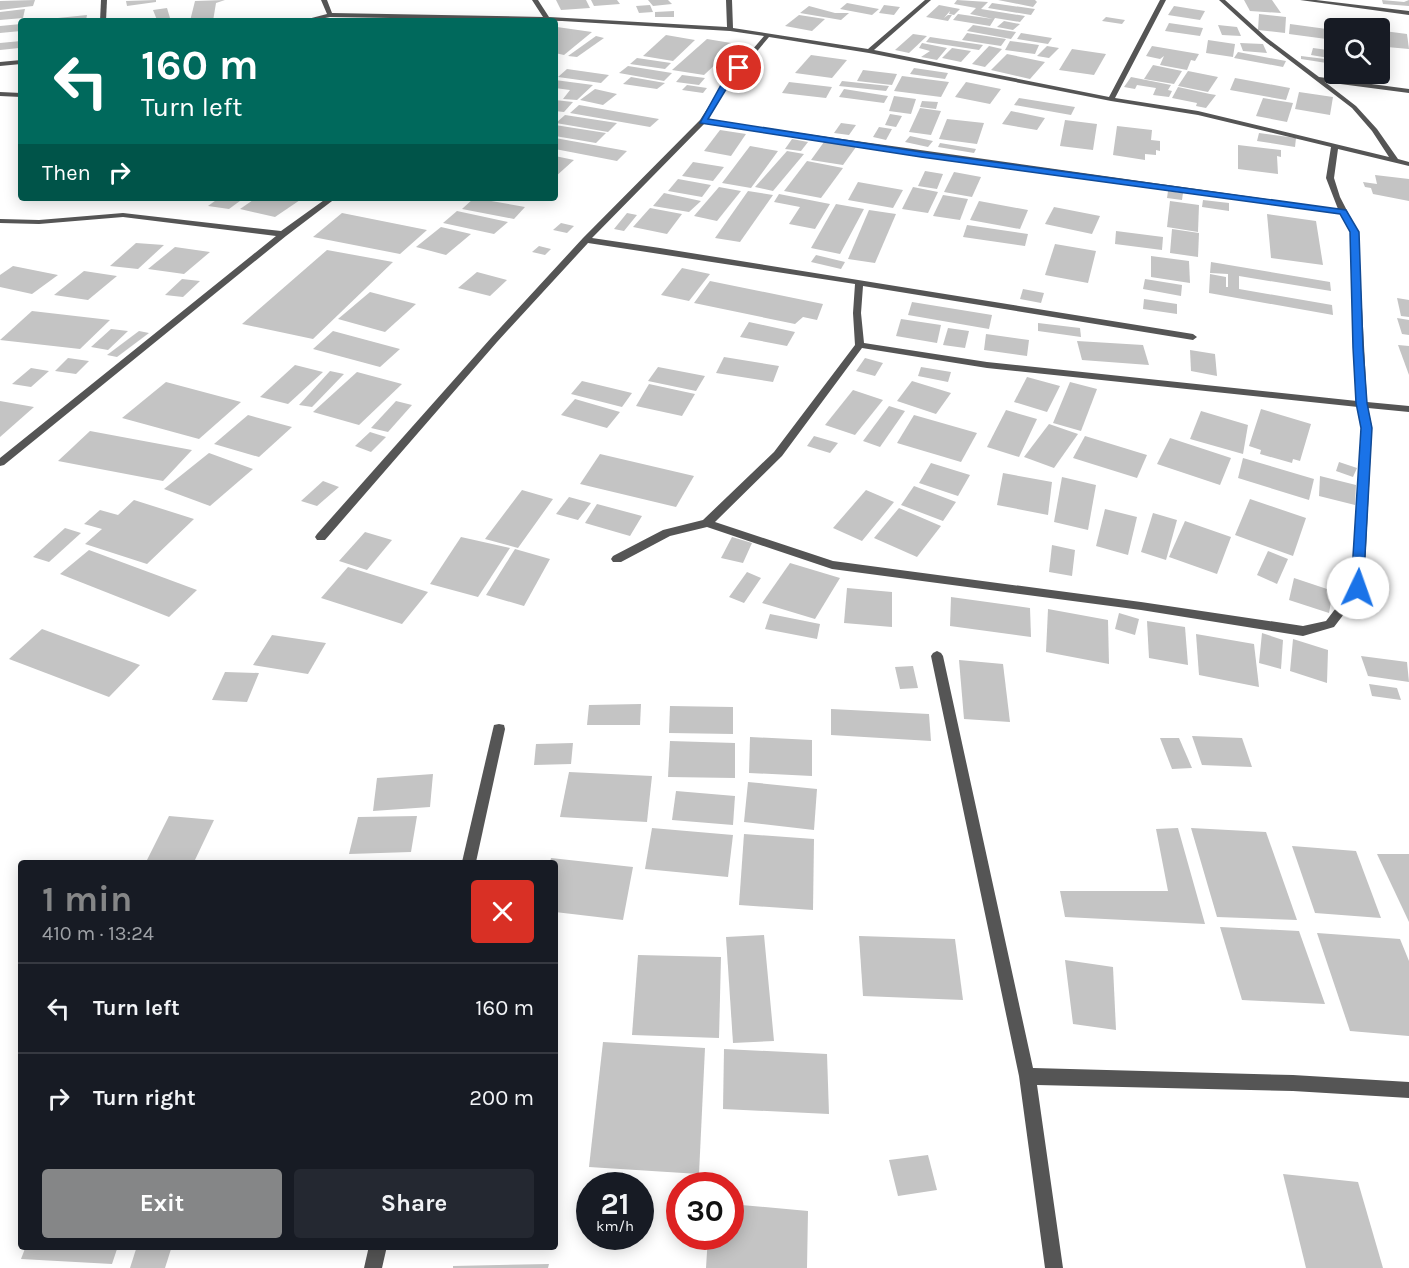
<!DOCTYPE html>
<html lang="en">
<head>
<meta charset="utf-8">
<style>
	body { margin:0; font-family:Karla,sans-serif; background:#242831; color:#f1f3f6; height:100vh; display:flex; flex-direction:column; font-size:22px; white-space:nowrap }
	* { box-sizing:border-box; margin:0 }
	p { font-size:20px; color:#9ea1a6 }
	.icon { flex:none; width:33px; height:33px; fill:none; stroke:currentColor; stroke-width:2; stroke-linecap:round; stroke-linejoin:round }
	.map { position:relative; flex:1; overflow:hidden }
	.drawer { position:absolute; left:18px; top:860px; width:540px; height:390px; display:flex; flex-direction:column; background:#171b24; border-radius:6px; box-shadow:0 3px 15px #0003 }
	.drawer>* { flex:none }
	.hud { position:absolute; left:18px; top:18px; width:540px; height:183px; border-radius:6px; box-shadow:0 3px 15px #0003; background:#00695c; color:#fff; overflow:hidden }
	.controls { position:absolute; left:1324px; top:18px; display:grid; gap:12px }
	.controls a { display:grid; place-items:center; width:66px; height:66px; border-radius:6px; background:#171b24; box-shadow:0 3px 15px #0003; font-size:30px }
	.speed { position:absolute; left:576px; top:1172px; display:flex; gap:12px; font-size:30px; font-weight:700; text-align:center }
	.speed>* { display:grid; place-content:center; width:78px; height:78px; border-radius:50%; background:#171b24; box-shadow:0 3px 15px #0003; line-height:1 }
	.speed small { font-size:15px; font-weight:400 }
	.speed .limit { border:9px solid #d22; background:#fff; color:#111 }
	.pin { position:absolute; display:grid; place-items:center; width:51px; height:51px; color:#fff; margin:-26px; border:3px solid #fff; border-radius:50%; box-shadow:0 2px 6px #0007 }
	.me { position:absolute; width:66px; margin:-33px; rotate:3deg; stroke-linejoin:round; filter:drop-shadow(0 0 4px #0008) }
	.turn { display:flex; align-items:center; gap:21px; height:126px; padding:0 24px; font-size:27px }
	.turn .icon { width:78px; height:78px; stroke-width:2.5 }
	.turn b { display:block; font-size:42px; line-height:51px }
	.then { display:flex; align-items:center; height:57px; padding:0 24px; background:#0003; gap:12px; font-size:22px }
	.round { display:grid; place-items:center; flex:none; width:63px; height:63px; border-radius:6px; background:#242831 }
	.headline { display:flex; align-items:center; justify-content:space-between; height:102px; padding:0 24px }
	h1 { font-size:36px; font-weight:700; line-height:45px; color:#858687 }
	.cta { display:flex; gap:12px; margin-top:auto; padding:12px 24px }
	.cta a { flex:1; height:69px; border-radius:6px; background:#858687; color:#fff; font-size:24px; font-weight:700; line-height:69px; text-align:center }
	.cta a+a { background:#242831; color:#f1f3f6 }
	ul { padding:0; list-style:none }
	li { display:flex; align-items:center; gap:18px; height:90px; padding:0 24px; border-top:2px solid #363941 }
	li div { flex:1 }
	li b { display:block; font-size:22px }
	li em { font-style:normal }
	.map>svg:first-child { display:block }
	.building { fill:#c4c4c4 }
	.lines { fill:none; stroke-linecap:round; stroke-linejoin:round }
	.street { fill:#555; fill-rule:evenodd }
	.route { fill:#1a73e8; stroke:#114b97; stroke-width:1.5 }
</style>
</head>
<body>
<div class="map">
<svg width="1409" height="1268" viewBox="0 0 1409 1268">
	<rect width="100%" height="100%" fill="#fff"/>
	<g class="building">
		<polygon points="35,0 33,6 0,10 0,1"/>
		<polygon points="156,0 156,2 127,6 126,1"/>
		<polygon points="225,0 216,3 213,21 190,21 195,1"/>
		<polygon points="556,0 586,0 590,8 561,10"/>
		<polygon points="591,0 617,0 620,4 594,6"/>
		<polygon points="648,0 668,0 672,4 653,6"/>
		<polygon points="957,0 988,2 981,9 1025,16 1020,22 995,18 990,26 953,20 958,14 993,19 970,14 976,8 954,4"/>
		<polygon points="998,0 1035,0 1037,2 1033,7"/>
		<polygon points="1244,0 1272,0 1281,13 1250,11"/>
		<polygon points="1382,0 1404,2 1409,0 1409,6 1383,4"/>
		<polygon points="847,3 879,9 872,15 840,9"/>
		<polygon points="992,3 1035,9 1031,15 988,8"/>
		<polygon points="650,5 653,12 639,13 636,6"/>
		<polygon points="884,5 900,7 894,15 879,13"/>
		<polygon points="939,5 960,9 954,15 949,14 950,11 944,18 948,15 952,15 948,21 926,17"/>
		<polygon points="809,6 835,13 849,13 841,20 800,13"/>
		<polygon points="1174,6 1205,11 1200,20 1168,15"/>
		<polygon points="167,8 170,18 157,20 153,10"/>
		<polygon points="25,9 23,18 0,20 0,12"/>
		<polygon points="674,11 674,17 655,17 655,12"/>
		<polygon points="1259,14 1286,17 1285,33 1258,30"/>
		<polygon points="87,15 86,20 48,21 48,19"/>
		<polygon points="799,15 825,19 812,31 785,26"/>
		<polygon points="1106,17 1125,20 1122,24 1102,21"/>
		<polygon points="1004,21 1020,24 1013,30 997,27"/>
		<polygon points="1169,23 1203,28 1200,36 1165,31"/>
		<polygon points="21,24 21,31 0,33 0,26"/>
		<polygon points="1290,24 1334,30 1334,40 1289,34"/>
		<polygon points="973,25 1016,32 1011,39 967,31"/>
		<polygon points="1218,25 1237,27 1241,36 1222,35"/>
		<polygon points="557,27 592,32 564,55 555,53 555,29"/>
		<polygon points="1384,31 1407,34 1409,49 1387,47"/>
		<polygon points="967,33 1006,39 1001,46 962,40"/>
		<polygon points="1021,33 1052,38 1048,44 1017,39"/>
		<polygon points="913,34 927,36 909,53 895,50"/>
		<polygon points="666,35 695,40 673,61 643,56"/>
		<polygon points="596,36 604,38 577,57 568,56"/>
		<polygon points="930,37 983,45 979,50 926,42"/>
		<polygon points="707,39 737,44 704,75 672,70"/>
		<polygon points="1208,40 1235,44 1233,57 1206,53"/>
		<polygon points="21,41 19,48 0,50 0,43"/>
		<polygon points="1010,41 1039,45 1035,54 1005,50"/>
		<polygon points="922,43 947,48 937,60 921,57 930,51 919,48"/>
		<polygon points="1240,43 1263,44 1267,53 1243,51"/>
		<polygon points="989,46 1002,49 985,67 972,64"/>
		<polygon points="1047,46 1059,48 1049,58 1037,56"/>
		<polygon points="1152,46 1199,54 1195,61 1191,60 1187,70 1160,65 1164,56 1160,59 1146,56"/>
		<polygon points="952,48 971,51 961,62 942,58"/>
		<polygon points="1313,48 1335,51 1335,59 1311,55"/>
		<polygon points="1072,49 1106,54 1094,75 1059,70"/>
		<polygon points="1238,52 1286,61 1283,67 1234,58"/>
		<polygon points="1007,54 1045,62 1030,79 991,70"/>
		<polygon points="811,55 847,60 832,78 795,73"/>
		<polygon points="1301,56 1333,60 1333,64 1301,59"/>
		<polygon points="637,58 671,63 665,69 630,64"/>
		<polygon points="1153,65 1182,71 1174,84 1144,79"/>
		<polygon points="628,66 672,73 664,81 619,73"/>
		<polygon points="914,68 948,73 945,79 910,74"/>
		<polygon points="567,69 609,75 601,83 558,77"/>
		<polygon points="863,70 897,74 892,85 857,81"/>
		<polygon points="1188,71 1218,77 1208,92 1178,86"/>
		<polygon points="682,75 705,78 699,85 676,82"/>
		<polygon points="902,76 949,82 941,97 894,91"/>
		<polygon points="631,77 665,83 657,89 623,84"/>
		<polygon points="1131,77 1171,85 1168,90 1172,91 1169,97 1153,95 1156,88 1137,85 1135,89 1124,87"/>
		<polygon points="1235,78 1290,88 1286,100 1230,90"/>
		<polygon points="555,80 593,85 577,100 563,99 570,90 555,88"/>
		<polygon points="842,81 889,86 886,91 839,86"/>
		<polygon points="789,82 832,87 826,98 782,93"/>
		<polygon points="966,82 1001,89 990,104 955,97"/>
		<polygon points="687,85 707,88 703,93 682,90"/>
		<polygon points="1178,87 1210,94 1216,95 1206,108 1196,106 1197,103 1172,98"/>
		<polygon points="595,89 617,94 603,105 580,100"/>
		<polygon points="844,89 888,96 884,103 839,97"/>
		<polygon points="1299,92 1333,97 1330,115 1295,109"/>
		<polygon points="894,96 916,99 911,114 889,111"/>
		<polygon points="1019,98 1075,107 1071,115 1014,105"/>
		<polygon points="1263,98 1293,103 1287,122 1256,116"/>
		<polygon points="555,100 573,102 564,112 555,111"/>
		<polygon points="922,101 938,102 936,109 920,107"/>
		<polygon points="579,105 659,119 650,127 570,113"/>
		<polygon points="920,108 941,111 931,135 909,132"/>
		<polygon points="1011,111 1045,118 1037,130 1002,124"/>
		<polygon points="890,114 902,116 896,127 885,125"/>
		<polygon points="565,115 617,123 608,132 556,123"/>
		<polygon points="947,119 984,123 977,144 939,139"/>
		<polygon points="1065,120 1097,124 1093,150 1060,146"/>
		<polygon points="841,123 856,125 849,135 834,133"/>
		<polygon points="555,125 606,133 596,143 555,136"/>
		<polygon points="1117,126 1152,130 1151,140 1160,141 1160,151 1156,150 1156,155 1145,154 1145,160 1113,155"/>
		<polygon points="879,127 892,129 886,140 873,137"/>
		<polygon points="720,130 746,134 731,156 704,151"/>
		<polygon points="1259,133 1296,138 1295,147 1257,141"/>
		<polygon points="910,136 933,141 928,147 905,142"/>
		<polygon points="555,138 627,151 617,161 555,149"/>
		<polygon points="792,139 808,142 801,151 785,149"/>
		<polygon points="824,142 856,147 843,165 811,160"/>
		<polygon points="940,143 976,149 974,153 938,147"/>
		<polygon points="1238,145 1281,150 1281,157 1277,156 1278,174 1238,169"/>
		<polygon points="750,146 778,151 751,188 722,183"/>
		<polygon points="787,151 804,154 773,191 755,187"/>
		<polygon points="555,156 574,160 555,177"/>
		<polygon points="807,161 843,168 821,198 784,191"/>
		<polygon points="693,162 724,167 713,181 682,176"/>
		<polygon points="925,171 943,174 937,189 918,186"/>
		<polygon points="954,172 981,177 972,197 944,192"/>
		<polygon points="1375,175 1409,179 1409,201 1373,194 1371,188 1365,187 1363,182 1377,184"/>
		<polygon points="678,179 711,185 702,197 668,191"/>
		<polygon points="858,182 903,190 893,208 848,200"/>
		<polygon points="719,187 741,191 717,221 694,216"/>
		<polygon points="913,187 938,192 928,213 902,209"/>
		<polygon points="748,191 773,195 740,242 715,238"/>
		<polygon points="1168,191 1183,193 1182,200 1167,198"/>
		<polygon points="664,193 701,201 689,212 653,206"/>
		<polygon points="779,194 830,204 815,229 789,224 800,207 774,202"/>
		<polygon points="943,195 968,199 960,220 933,216"/>
		<polygon points="219,198 244,198 229,209 208,206"/>
		<polygon points="256,198 303,198 275,217 240,209"/>
		<polygon points="474,198 525,207 514,219 462,209"/>
		<polygon points="1203,200 1229,203 1229,211 1202,207"/>
		<polygon points="979,201 1028,210 1020,229 970,220"/>
		<polygon points="1170,201 1199,205 1198,232 1167,227"/>
		<polygon points="836,204 864,209 840,254 811,248"/>
		<polygon points="1054,207 1100,216 1092,234 1045,224"/>
		<polygon points="650,208 682,214 667,234 633,227"/>
		<polygon points="869,210 896,214 875,263 848,259"/>
		<polygon points="457,211 508,222 494,234 443,223"/>
		<polygon points="342,213 427,230 400,254 313,237"/>
		<polygon points="627,213 637,215 624,231 614,229"/>
		<polygon points="1267,214 1316,221 1323,265 1271,258"/>
		<polygon points="561,223 574,226 567,233 553,230"/>
		<polygon points="967,225 1028,234 1025,246 963,237"/>
		<polygon points="441,227 471,234 446,255 416,247"/>
		<polygon points="1172,229 1199,233 1198,257 1170,253"/>
		<polygon points="1116,231 1163,237 1162,250 1115,244"/>
		<polygon points="136,243 164,245 138,269 110,266"/>
		<polygon points="1055,244 1096,251 1088,283 1045,275"/>
		<polygon points="539,246 551,249 545,255 532,252"/>
		<polygon points="175,247 210,252 184,274 148,269"/>
		<polygon points="327,250 393,262 313,339 242,324"/>
		<polygon points="816,255 845,262 841,269 811,262"/>
		<polygon points="1151,256 1189,261 1190,283 1151,277"/>
		<polygon points="1211,262 1330,282 1331,291 1239,276 1239,289 1332,305 1333,315 1209,293 1210,274 1226,277 1226,287 1228,287 1228,274 1210,273"/>
		<polygon points="13,266 58,275 32,294 0,287 0,275"/>
		<polygon points="682,268 710,274 689,301 661,295"/>
		<polygon points="84,271 117,276 88,300 54,295"/>
		<polygon points="477,272 507,280 490,296 458,288"/>
		<polygon points="182,279 200,281 183,297 165,295"/>
		<polygon points="1145,279 1182,285 1181,296 1143,289"/>
		<polygon points="710,281 823,304 817,320 803,317 795,324 694,303"/>
		<polygon points="1023,289 1044,293 1041,303 1020,299"/>
		<polygon points="370,292 416,304 385,332 338,319"/>
		<polygon points="1397,298 1409,300 1409,317 1401,316"/>
		<polygon points="1144,299 1177,304 1177,314 1143,309"/>
		<polygon points="912,302 992,315 989,329 908,315"/>
		<polygon points="32,311 110,320 80,349 0,340"/>
		<polygon points="1397,318 1409,320 1409,335 1402,334"/>
		<polygon points="901,319 941,325 937,343 896,336"/>
		<polygon points="749,322 795,332 787,346 740,337"/>
		<polygon points="1038,323 1080,328 1081,337 1038,331"/>
		<polygon points="948,328 969,331 965,348 943,345"/>
		<polygon points="111,329 128,331 108,350 91,347"/>
		<polygon points="139,331 149,333 117,357 107,355"/>
		<polygon points="333,331 400,349 380,367 313,349"/>
		<polygon points="986,334 1029,340 1027,356 984,350"/>
		<polygon points="1077,341 1143,345 1149,365 1082,360"/>
		<polygon points="1398,345 1409,346 1409,375"/>
		<polygon points="1190,350 1215,354 1217,376 1191,371"/>
		<polygon points="724,357 779,366 773,382 716,373"/>
		<polygon points="68,358 89,361 76,374 55,371"/>
		<polygon points="865,358 883,363 875,376 856,371"/>
		<polygon points="295,365 323,372 288,404 260,397"/>
		<polygon points="658,367 705,376 696,391 648,381"/>
		<polygon points="921,367 951,372 948,382 918,376"/>
		<polygon points="31,368 49,371 31,387 12,384"/>
		<polygon points="330,371 344,374 312,407 299,405"/>
		<polygon points="357,372 402,384 359,425 313,412"/>
		<polygon points="1027,377 1060,386 1047,412 1014,402"/>
		<polygon points="582,381 632,393 622,407 571,394"/>
		<polygon points="912,381 951,393 936,414 897,401"/>
		<polygon points="166,382 241,402 199,439 122,418"/>
		<polygon points="1070,382 1097,389 1081,431 1053,423"/>
		<polygon points="649,384 695,394 682,416 636,406"/>
		<polygon points="853,390 883,400 855,435 825,425"/>
		<polygon points="575,399 620,412 607,428 561,415"/>
		<polygon points="0,401 34,407 0,437"/>
		<polygon points="396,401 412,405 388,432 371,428"/>
		<polygon points="889,406 905,411 880,447 863,441"/>
		<polygon points="1261,409 1311,424 1300,461 1293,459 1292,463 1260,454 1261,450 1249,446"/>
		<polygon points="1006,410 1037,419 1019,457 987,447"/>
		<polygon points="1201,411 1248,425 1243,454 1190,439"/>
		<polygon points="248,415 292,427 259,457 214,444"/>
		<polygon points="914,415 977,433 961,462 897,443"/>
		<polygon points="1049,424 1078,434 1054,468 1024,457"/>
		<polygon points="90,431 192,450 163,481 58,461"/>
		<polygon points="370,432 386,437 371,452 355,446"/>
		<polygon points="814,436 838,443 830,453 807,446"/>
		<polygon points="1085,436 1147,455 1137,478 1073,458"/>
		<polygon points="1170,438 1231,458 1220,485 1157,464"/>
		<polygon points="209,453 253,469 210,506 164,489"/>
		<polygon points="600,454 694,476 676,507 580,484"/>
		<polygon points="1243,458 1314,479 1309,500 1238,478"/>
		<polygon points="1339,462 1357,468 1353,477 1336,471"/>
		<polygon points="931,463 970,475 958,496 919,483"/>
		<polygon points="1003,473 1052,482 1048,515 997,505"/>
		<polygon points="1320,476 1356,485 1355,505 1319,496"/>
		<polygon points="1062,477 1096,485 1088,530 1054,522"/>
		<polygon points="323,481 339,487 317,506 301,501"/>
		<polygon points="914,486 956,502 943,521 901,505"/>
		<polygon points="522,490 553,499 518,548 485,539"/>
		<polygon points="866,490 894,502 862,541 833,528"/>
		<polygon points="569,497 591,503 578,520 556,514"/>
		<polygon points="1250,499 1306,518 1293,556 1235,535"/>
		<polygon points="134,500 194,519 147,564 85,544 102,529 84,524 100,510 118,515"/>
		<polygon points="597,504 642,516 630,536 585,523"/>
		<polygon points="899,508 941,526 917,557 874,538"/>
		<polygon points="1105,509 1137,517 1128,555 1096,546"/>
		<polygon points="1153,513 1177,520 1166,560 1141,552"/>
		<polygon points="1185,521 1231,537 1217,574 1169,557"/>
		<polygon points="65,528 81,533 49,562 33,557"/>
		<polygon points="365,532 392,540 367,570 339,561"/>
		<polygon points="461,537 510,548 478,597 430,584"/>
		<polygon points="732,537 752,543 743,563 721,558"/>
		<polygon points="1052,545 1075,550 1072,576 1049,572"/>
		<polygon points="515,549 550,559 524,606 486,595"/>
		<polygon points="89,550 197,590 169,617 60,574"/>
		<polygon points="1268,551 1288,559 1277,584 1257,575"/>
		<polygon points="790,563 840,578 815,619 762,603"/>
		<polygon points="348,567 428,592 402,624 321,598"/>
		<polygon points="747,572 761,578 744,603 729,597"/>
		<polygon points="1294,578 1333,591 1329,613 1289,600"/>
		<polygon points="847,588 892,592 892,627 844,623"/>
		<polygon points="951,597 1030,608 1031,637 950,626"/>
		<polygon points="1048,609 1108,620 1109,664 1046,652"/>
		<polygon points="1119,613 1139,619 1135,635 1115,629"/>
		<polygon points="770,614 820,624 817,639 765,629"/>
		<polygon points="1147,621 1185,627 1188,665 1149,658"/>
		<polygon points="42,629 140,665 109,697 9,659"/>
		<polygon points="1262,633 1283,640 1281,669 1259,663"/>
		<polygon points="1196,634 1254,644 1259,687 1199,675"/>
		<polygon points="272,635 326,643 308,674 253,665"/>
		<polygon points="1293,639 1328,650 1327,683 1290,671"/>
		<polygon points="1361,656 1407,662 1409,682 1368,676"/>
		<polygon points="959,660 1003,664 1010,722 964,719"/>
		<polygon points="913,666 918,688 900,689 895,667"/>
		<polygon points="225,672 259,673 247,702 212,700"/>
		<polygon points="1369,684 1397,688 1401,700 1372,696"/>
		<polygon points="641,704 640,725 587,725 589,705"/>
		<polygon points="670,706 733,707 733,734 669,733"/>
		<polygon points="831,709 929,714 931,741 831,735"/>
		<polygon points="1192,736 1242,738 1252,767 1202,765"/>
		<polygon points="750,737 812,740 812,776 749,773"/>
		<polygon points="1160,738 1179,738 1192,768 1172,769"/>
		<polygon points="670,741 735,743 735,778 668,777"/>
		<polygon points="573,743 571,764 534,765 536,744"/>
		<polygon points="569,772 652,776 647,822 560,817"/>
		<polygon points="433,774 430,807 373,811 377,778"/>
		<polygon points="748,782 817,789 814,830 744,822"/>
		<polygon points="676,791 735,796 733,825 672,820"/>
		<polygon points="169,816 214,820 194,862 147,860"/>
		<polygon points="417,816 411,852 349,854 358,817"/>
		<polygon points="652,828 733,835 728,877 645,869"/>
		<polygon points="1178,828 1205,924 1065,917 1060,891 1168,891 1156,829"/>
		<polygon points="1191,828 1266,832 1297,920 1217,917"/>
		<polygon points="744,834 814,839 813,910 739,905"/>
		<polygon points="1292,846 1356,851 1381,918 1315,913"/>
		<polygon points="1377,854 1409,854 1409,922"/>
		<polygon points="551,858 633,867 623,920 555,912 555,862 550,862"/>
		<polygon points="1220,927 1299,931 1325,1004 1242,1000"/>
		<polygon points="1317,933 1400,939 1409,961 1409,1036 1350,1031"/>
		<polygon points="764,935 774,1041 733,1043 726,937"/>
		<polygon points="859,936 955,939 963,1000 863,996"/>
		<polygon points="638,955 721,957 719,1038 632,1035"/>
		<polygon points="1065,960 1113,967 1116,1030 1073,1024"/>
		<polygon points="603,1042 705,1048 699,1174 589,1167"/>
		<polygon points="724,1049 827,1054 829,1114 723,1109"/>
		<polygon points="928,1155 937,1190 898,1196 889,1160"/>
		<polygon points="1283,1174 1358,1182 1383,1268 1306,1268"/>
		<polygon points="730,1204 808,1211 807,1268 706,1268 708,1236 730,1236"/>
		<polygon points="26,1246 118,1246 112,1264 21,1259"/>
		<polygon points="137,1246 172,1246 165,1268 130,1268"/>
		<polygon points="549,1264 548,1268 453,1268 453,1266"/>
	</g>
	<g class="lines">
		<g class="street">
			<polygon points="101,0 107,0 106,21 100,21"/>
			<path d="M 321,0 L 327,0 L 332,13 L 543,17 L 532,0 L 538,0 L 549,17 L 727,27 L 726,0 L 732,0 L 733,28 L 868,49 L 925,0 L 931,0 L 874,50 L 1109,97 L 1160,0 L 1166,0 L 1115,98 L 1198,111 L 1389,157 L 1372,131 L 1352,108 L 1263,40 L 1219,0 L 1225,0 L 1267,38 L 1319,77 L 1409,89 L 1409,93 L 1325,82 L 1356,106 L 1377,129 L 1398,159 L 1409,162 L 1409,166 L 1338,149 L 1334,178 L 1340,197 L 1358,232 L 1367,402 L 1409,406 L 1409,412 L 1368,408 L 1372,427 L 1364,588 L 1334,627 L 1303,636 L 1141,610 L 832,569 L 707,527 L 670,536 L 621,562 L 613,562 L 611,559 L 613,556 L 663,530 L 703,520 L 774,452 L 855,345 L 853,313 L 855,284 L 588,243 L 497,342 L 325,540 L 317,540 L 315,537 L 317,534 L 491,338 L 583,238 L 700,120 L 723,84 L 764,36 L 730,31 L 562,21 L 330,17 L 311,21 L 300,21 L 327,14 ZM 769,37 L 869,53 L 1111,101 L 1198,115 L 1331,147 L 1326,178 L 1338,209 L 707,120 L 728,86 ZM 705,123 L 1341,214 L 1350,232 L 1357,401 L 987,362 L 864,343 L 861,313 L 863,286 L 1193,340 L 1197,337 L 1193,334 L 660,248 L 592,238 ZM 862,348 L 987,368 L 1358,407 L 1362,427 L 1352,587 L 1326,621 L 1303,626 L 1141,602 L 833,561 L 715,522 L 782,456 Z"/>
			<polygon points="1300,0 1316,0 1409,11 1409,15"/>
			<polygon points="21,60 21,64 0,66 0,62"/>
			<polygon points="0,92 21,93 21,97 0,96"/>
			<polygon points="327,198 336,198 286,236 4,465 0,466 0,458 276,236 123,217 39,224 0,223 0,219 39,220 123,213 281,231"/>
			<polygon points="937,651 941,653 943,656 1033,1068 1293,1075 1409,1082 1409,1098 1293,1091 1037,1085 1063,1268 1045,1268 1019,1076 931,656 933,653"/>
			<polygon points="499,724 504,725 505,729 476,862 462,862 493,729 494,725"/>
			<polygon points="369,1246 387,1246 382,1268 364,1268"/>
		</g>
	</g>
	<polygon class="route" points="737,67 743,68 728,86 708,119 921,152 1346,210 1359,232 1363,348 1367,403 1372,428 1363,592 1353,592 1351,588 1361,428 1356,403 1353,348 1350,232 1340,214 921,157 700,123 721,85"/>
</svg>
<div class="controls">
<a><svg class="icon" aria-label="search" viewBox="0 0 24 24"><circle cx="10" cy="10" r="6"/><path d="M15 15l6 6"/></svg></a>
</div>
<div class="speed"><div>21<small>km/h</small></div><div class="limit">30</div></div>
<div class="pin" style="left:739px;top:68px;background:#d93025"><svg class="icon" aria-label="arrive" viewBox="0 0 24 24"><path d="M6 21V4h12l-3 4 3 4H6"/></svg></div>
<svg class="me" style="left:1358px;top:588px" viewBox="-20 -20 40 40"><circle r="19" fill="#fff"/><path d="M0-13L10 11 0 6-10 11z" fill="#1a73e8"/></svg>
<div class="hud">
<div class="turn"><svg class="icon" aria-label="left" viewBox="0 0 24 24"><path d="M17 20v-9H6M10 6l-5 5 5 5"/></svg><div><b>160 m</b>Turn left</div></div>
<div class="then">Then<svg class="icon" aria-label="right" viewBox="0 0 24 24"><path d="M7 20v-9h11M14 6l5 5-5 5"/></svg></div>
</div>
<section class="drawer">
<div class="headline"><div><h1>1 min</h1><p>410 m · 13:24</p></div><a class="round" style="background:#d93025;color:#fff"><svg class="icon" aria-label="close" viewBox="0 0 24 24"><path d="M6 6l12 12M18 6L6 18"/></svg></a></div>
<ul>
<li><svg class="icon" aria-label="left" viewBox="0 0 24 24"><path d="M17 20v-9H6M10 6l-5 5 5 5"/></svg><div><b>Turn left</b></div><em>160 m</em></li>
<li><svg class="icon" aria-label="right" viewBox="0 0 24 24"><path d="M7 20v-9h11M14 6l5 5-5 5"/></svg><div><b>Turn right</b></div><em>200 m</em></li>
</ul>
<div class="cta"><a>Exit</a><a>Share</a></div>
</section>
</div>
</body>
</html>
